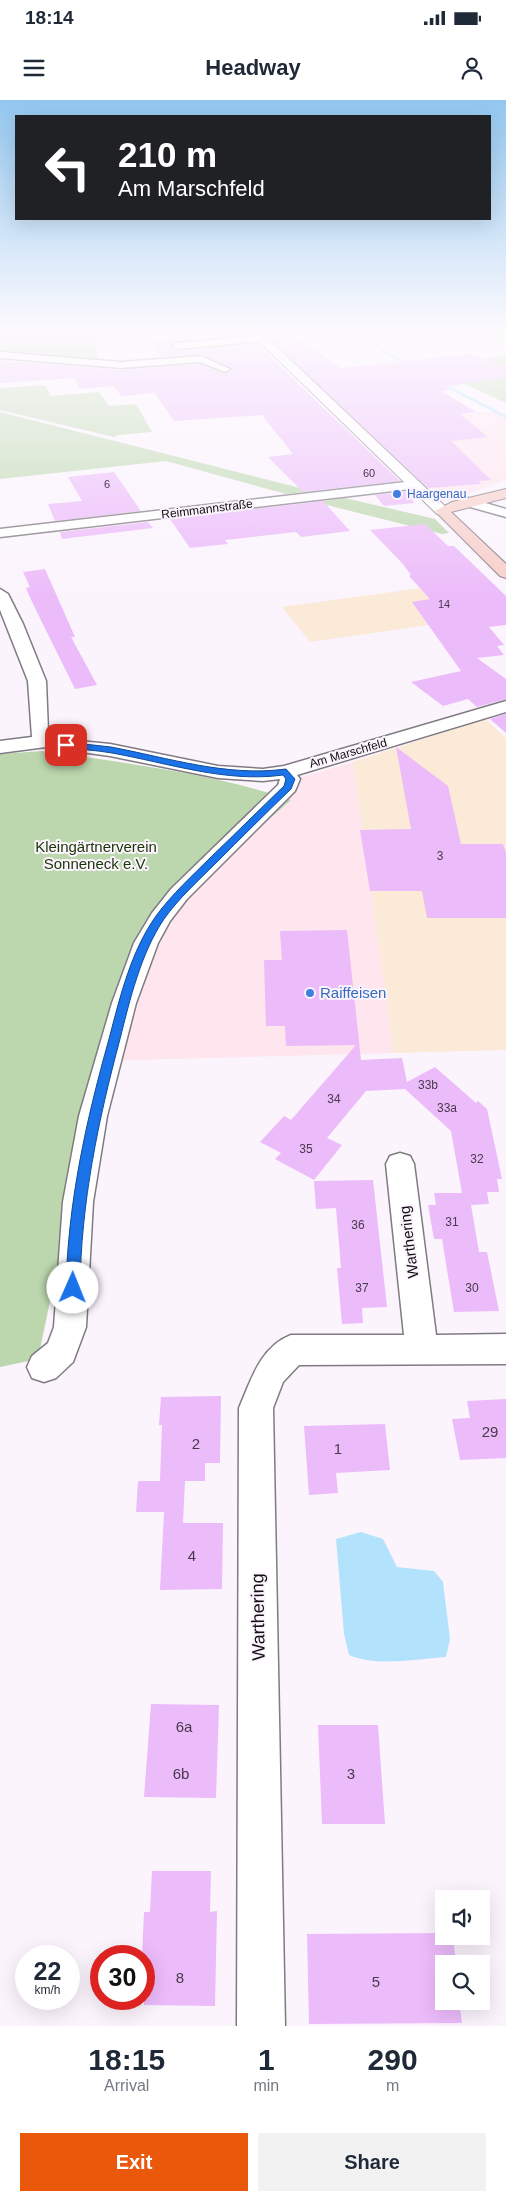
<!DOCTYPE html>
<html lang="en">
<head>
<meta charset="utf-8">
<style>
	body { margin:0; font-family:Helvetica,sans-serif; background:#f2f2f3; color:#1f2937; height:100vh; display:flex; flex-direction:column; font-size:19px; white-space:nowrap }
	* { box-sizing:border-box; margin:0 }
	p { font-size:16px; color:#747a83 }
	.icon { flex:none; width:28px; height:28px; fill:none; stroke:currentColor; stroke-width:2; stroke-linecap:round; stroke-linejoin:round }
	.map { position:relative; height:1926px; overflow:hidden }
	.sheet { display:flex; flex-direction:column; background:#fff; flex:1 }
	.sheet>* { flex:none }
	.hud { position:absolute; left:15px; top:15px; width:476px; height:105px; border-radius:0px; box-shadow:0 5px 20px #0002; background:#202124; color:#fff; overflow:hidden }
	.fabs { position:absolute; left:435px; top:1790px; display:grid; gap:10px }
	.fabs a { display:grid; place-items:center; width:55px; height:55px; border-radius:0px; background:#fff; box-shadow:0 5px 20px #0002; font-size:25px }
	.speed { position:absolute; left:15px; top:1845px; display:flex; gap:10px; font-size:25px; font-weight:700; text-align:center }
	.speed>* { display:grid; place-content:center; width:65px; height:65px; border-radius:50%; background:#fff; box-shadow:0 5px 20px #0002; line-height:1 }
	.speed small { font-size:12px; font-weight:400 }
	.speed .limit { border:8px solid #d22; background:#fff; color:#111 }
	.pin { position:absolute; display:grid; place-items:center; width:42px; height:42px; color:#fff; margin:-21px; border-radius:10px; box-shadow:0 2px 8px #0006 }
	.me { position:absolute; width:55px; margin:-28px; rotate:1deg; stroke-linejoin:round; filter:drop-shadow(0 0 4px #0008) }
	.turn { display:flex; align-items:center; gap:18px; height:105px; padding:0 20px; font-size:22px }
	.turn .icon { width:65px; height:65px; stroke-width:2.5 }
	.turn b { display:block; font-size:35px; line-height:42px }
	.eta { display:flex; justify-content:space-evenly; align-items:center; height:85px; text-align:center }
	.eta b { font-size:30px; font-weight:700; line-height:35px }
	.primary-button { display:flex; gap:10px; margin-top:auto; padding:10px 20px }
	.primary-button a { flex:1; height:58px; border-radius:0px; background:#ea580c; color:#fff; font-size:20px; font-weight:700; line-height:58px; text-align:center }
	.primary-button a+a { background:#f2f2f3; color:#1f2937 }
	.status { display:flex; justify-content:space-between; align-items:center; height:35px; padding:0 25px; background:#fff; direction:ltr }
	.status svg { height:14px; fill:currentColor }
	header { display:flex; justify-content:space-between; align-items:center; height:65px; padding:0 20px; background:#fff; font-size:22px; font-weight:700 }
	.map>svg:first-child { display:block }
	.commercial { fill:#fee5ee }
	.industrial { fill:#fbead8 }
	.built { fill:#f1e5f5 }
	.green { fill:#bcd7ae }
	.water { fill:#b3e3fc }
	.lines { fill:none; stroke-linecap:round; stroke-linejoin:round }
	.stream { stroke:#b3e3fc; stroke-width:3 }
	.building { fill:#ecbbfa }
	.minor-casing { stroke:#807a82; stroke-width:3 }
	.tertiary-casing { stroke:#807a82; stroke-width:2 }
	.secondary-casing { stroke:#807a82; stroke-width:2 }
	.minor { fill:#fff; fill-rule:evenodd }
	.tertiary { fill:#fff; fill-rule:evenodd }
	.secondary { fill:#f7cfca; fill-rule:evenodd }
	.route { fill:#1a73e8; stroke:#114b97 }
	.shop-dot { fill:#3f7fe0; stroke:#fbf4fd; stroke-width:2 }
	.labels { text-anchor:middle; stroke-width:4; stroke-linejoin:round; paint-order:stroke }
	.far-number-label { font-size:11px; fill:#483a4c }
	.far-shop-label { font-size:12px; fill:#366cbe; stroke:#fbf4fd; text-anchor:start }
	.far-street-label { font-size:12px; fill:#120f12; stroke:#fbf4fd }
	.number-label { font-size:12px; fill:#483a4c }
	.park-label { font-size:15px; fill:#193406; stroke:#fbf4fd }
	.shop-label { font-size:15px; fill:#366cbe; stroke:#fbf4fd; text-anchor:start }
	.street-label { font-size:15px; fill:#120f12; stroke:#fbf4fd }
	.near-number-label { font-size:15px; fill:#483a4c }
	.near-street-label { font-size:18px; fill:#120f12; stroke:#fbf4fd }
</style>
</head>
<body>
<div class="status"><b>18:14</b><svg viewBox="0 0 49 12"><path d="M0 12V9h3v3zM5 12V6h3v6zM10 12V3h3v9zM15 12V0h3v12zM26 1h20v11H26zM47 4h2v5h-2z"/></svg></div>
<header><svg class="icon" aria-label="menu" viewBox="0 0 24 24"><path d="M4 6h16M4 12h16M4 18h16"/></svg>Headway<svg class="icon" aria-label="person" viewBox="0 0 24 24"><circle cx="12" cy="8" r="4"/><path d="M4 21q1-7 8-7t8 7"/></svg></header>
<div class="map">
<svg width="506" height="1926" viewBox="0 0 506 1926">
	<rect width="100%" height="100%" fill="#fbf4fd"/>
	<g class="commercial">
		<polygon points="492,311 506,318 506,380 465,395 458,396 440,392 373,327"/>
		<polygon points="353,662 394,953 100,961 104,940 172,816 235,749 291,700 267,692 299,678"/>
	</g>
	<g class="industrial">
		<polygon points="487,479 506,499 506,514 310,542 282,507"/>
		<polygon points="485,619 506,638 506,950 394,953 353,662"/>
	</g>
	<polygon class="built" points="109,231 224,231 235,240 98,251 94,242 115,240"/>
	<g class="green">
		<polygon points="0,231 109,231 116,240 94,243 100,262 0,254"/>
		<polygon points="506,255 506,303 428,267"/>
		<polygon points="45,285 51,296 99,292 109,306 136,304 152,332 118,335 114,337 0,310 0,288"/>
		<polygon points="0,312 312,391 286,394 166,361 0,379"/>
		<polygon points="345,398 435,419 449,433 442,434 315,402"/>
		<path d="M 42,651 C 125,663 211,673 291,700 L 235,749 L 172,816 L 104,940 L 38,1259 L 0,1267 L 0,654 Z"/>
	</g>
	<path class="water" d="M 361,1432 L 383,1439 L 397,1467 L 434,1471 L 443,1482 L 450,1539 L 446,1557 C 416,1559 377,1567 349,1555 L 344,1534 L 336,1439 Z"/>
	<g class="lines">
		<g class="stream">
			<polyline points="354,231 364,238"/>
			<polyline points="369,242 409,266"/>
			<polyline points="439,282 506,317"/>
		</g>
	</g>
	<g class="building">
		<polygon points="176,231 243,231 247,235 177,241 170,247 177,251 257,244 400,381 303,392 268,357 293,354 262,315 174,321 155,293 121,296 114,286 79,289 75,278 0,283 0,261 121,270 200,264 224,274 232,270 201,254 162,257 144,239 181,236"/>
		<polygon points="260,231 287,231 341,268 470,254 506,267 506,277 445,287 450,290 441,291 476,312 460,314 488,337 451,341 491,380 479,381 481,384 428,388"/>
		<polygon points="114,372 141,411 55,421 48,404 82,401 68,377"/>
		<polygon points="405,392 415,403 384,406 375,395"/>
		<polygon points="323,401 350,431 301,437 296,432 225,440 228,444 190,448 170,419"/>
		<polygon points="148,422 153,428 62,439 60,432"/>
		<polygon points="425,424 448,446 454,446 506,496 506,525 489,527 504,545 497,546 504,555 477,558 506,579 506,599 477,607 468,599 443,606 411,582 461,571 412,502 430,499 409,476 411,475 403,464 370,430"/>
		<polygon points="45,469 75,537 71,537 97,585 75,589 33,504 26,488 30,487 23,472"/>
		<polygon points="506,614 506,633 490,619"/>
		<polygon points="396,647 448,686 461,744 503,744 506,753 506,818 427,818 422,791 370,791 360,730 411,729"/>
		<polygon points="347,830 361,960 402,958 407,982 435,967 476,1003 478,1001 487,1009 502,1079 497,1079 499,1092 487,1092 489,1104 471,1105 479,1152 487,1152 499,1211 454,1212 442,1139 434,1139 428,1105 436,1105 434,1093 462,1093 451,1031 405,989 366,991 327,1038 342,1045 314,1080 275,1059 281,1053 260,1042 284,1016 291,1020 356,945 286,946 285,926 266,926 264,860 282,860 280,831"/>
		<polygon points="373,1080 387,1207 362,1208 363,1223 342,1224 337,1168 341,1168 336,1108 316,1109 314,1081"/>
		<polygon points="221,1296 220,1363 205,1363 205,1381 185,1381 183,1423 223,1423 222,1489 160,1490 164,1412 136,1412 138,1381 160,1381 162,1325 159,1325 161,1297"/>
		<polygon points="506,1299 506,1358 460,1360 452,1319 470,1318 467,1301"/>
		<polygon points="385,1324 390,1370 336,1373 338,1393 309,1395 304,1326"/>
		<polygon points="151,1604 219,1605 216,1698 144,1697"/>
		<polygon points="318,1625 378,1625 385,1724 322,1724"/>
		<polygon points="152,1771 211,1771 210,1812 217,1811 215,1906 144,1905 144,1856 142,1856 144,1812 150,1812"/>
		<polygon points="444,1833 444,1836 453,1836 456,1864 444,1864 444,1901 459,1901 462,1923 309,1924 307,1834"/>
	</g>
	<g class="lines">
		<defs>
			<g id="minor">
				<polygon points="261,236 266,239 264,241 177,249 172,246 177,243"/>
				<polygon points="0,252 121,262 201,256 230,269 225,272 200,262 121,268 0,258"/>
				<polygon points="414,381 419,382 421,385 419,388 0,437 0,429"/>
				<polygon points="468,398 506,409 506,417 463,405 461,402"/>
				<polygon points="0,489 8,494 23,524 46,581 48,631 59,639 110,644 218,666 263,669 284,666 506,601 506,612 297,675 300,679 295,691 187,799 170,821 158,843 136,903 107,1016 93,1102 86,1227 73,1262 56,1278 44,1282 32,1278 27,1267 32,1256 48,1243 54,1227 63,1102 79,1016 112,903 134,843 152,813 171,789 278,685 280,679 263,681 218,678 110,656 46,647 0,653 0,641 32,637 28,581 0,510"/>
				<path d="M 400,1053 L 410,1056 L 414,1064 L 436,1235 L 506,1234 L 506,1264 L 299,1265 L 283,1282 L 273,1308 L 285,1926 L 237,1926 L 239,1308 C 251,1280 260,1247 291,1235 L 404,1235 L 386,1064 L 390,1056 Z"/>
			</g>
			<polygon id="tertiary" points="245,231 257,231 277,247 447,408 449,411 447,414 437,414 269,251"/>
			<polygon id="secondary" points="506,389 506,398 451,412 506,464 506,478 500,476 435,411 452,402"/>
		</defs>
		<use href="#minor" class="minor-casing"/>
		<use href="#tertiary" class="tertiary-casing"/>
		<use href="#secondary" class="secondary-casing"/>
		<use href="#minor" class="minor"/>
		<use href="#tertiary" class="tertiary"/>
		<use href="#secondary" class="secondary"/>
	</g>
	<linearGradient id="sky" x2="0" y2="1"><stop stop-color="#93c7f0"/><stop offset="0.46" stop-color="#fdfafe"/><stop offset="1" stop-color="#fdfafe" stop-opacity="0"/></linearGradient>
	<rect width="506" height="501" fill="url(#sky)"/>
	<path class="route" d="M 66,642 C 81,644 96,645 111,647 C 169,658 227,677 286,669 L 295,679 L 291,689 C 266,713 241,738 216,763 C 198,781 179,798 164,819 C 141,853 130,899 120,939 C 98,1021 81,1103 80,1188 L 78,1192 L 68,1192 L 66,1188 C 68,1102 86,1021 109,939 C 120,897 131,851 156,816 C 172,794 192,776 211,757 C 235,734 259,710 284,686 L 286,679 L 283,675 C 226,683 168,663 112,653 C 96,650 79,650 63,646 L 61,645 Z"/>
	<g class="shop-dot">
		<circle cx="397" cy="394" r="5"/>
		<circle cx="310" cy="893" r="5"/>
	</g>
	<g class="labels">
		<g class="far-number-label">
			<text x="369" y="377">60</text>
			<text x="107" y="388">6</text>
			<text x="444" y="508">14</text>
		</g>
		<g class="far-shop-label">
			<text x="407" y="398">Haargenau</text>
		</g>
		<g class="far-street-label">
			<text transform="translate(207 409) rotate(-7)" y="4">Reimmannstraße</text>
			<text transform="translate(348 653) rotate(-16)" y="4">Am Marschfeld</text>
		</g>
		<g class="number-label">
			<text x="440" y="760">3</text>
			<text x="428" y="989">33b</text>
			<text x="334" y="1003">34</text>
			<text x="447" y="1012">33a</text>
			<text x="306" y="1053">35</text>
			<text x="477" y="1063">32</text>
			<text x="452" y="1126">31</text>
			<text x="358" y="1129">36</text>
			<text x="362" y="1192">37</text>
			<text x="472" y="1192">30</text>
		</g>
		<g class="park-label">
			<text x="96" y="752">Kleingärtnerverein<tspan x="96" dy="17">Sonneneck e.V.</tspan></text>
		</g>
		<g class="shop-label">
			<text x="320" y="898">Raiffeisen</text>
		</g>
		<g class="street-label">
			<text transform="translate(409 1142) rotate(-97)" y="5">Warthering</text>
		</g>
		<g class="near-number-label">
			<text x="490" y="1337">29</text>
			<text x="196" y="1349">2</text>
			<text x="338" y="1354">1</text>
			<text x="192" y="1461">4</text>
			<text x="184" y="1632">6a</text>
			<text x="181" y="1679">6b</text>
			<text x="351" y="1679">3</text>
			<text x="180" y="1883">8</text>
			<text x="376" y="1887">5</text>
		</g>
		<g class="near-street-label">
			<text transform="translate(258 1517) rotate(-91)" y="6">Warthering</text>
		</g>
	</g>
</svg>
<div class="fabs">
<a><svg class="icon" aria-label="sound" viewBox="0 0 24 24"><path d="M4 9h4l5-4v14l-5-4H4zM17 9q2 3 0 6"/></svg></a>
<a><svg class="icon" aria-label="search" viewBox="0 0 24 24"><circle cx="10" cy="10" r="6"/><path d="M15 15l6 6"/></svg></a>
</div>
<div class="speed"><div>22<small>km/h</small></div><div class="limit">30</div></div>
<div class="pin" style="left:66px;top:645px;background:#d93025"><svg class="icon" aria-label="arrive" viewBox="0 0 24 24"><path d="M6 21V4h12l-3 4 3 4H6"/></svg></div>
<svg class="me" style="left:73px;top:1188px" viewBox="-20 -20 40 40"><circle r="19" fill="#fff"/><path d="M0-13L10 11 0 6-10 11z" fill="#1a73e8"/></svg>
<div class="hud">
<div class="turn"><svg class="icon" aria-label="left" viewBox="0 0 24 24"><path d="M17 20v-9H6M10 6l-5 5 5 5"/></svg><div><b>210 m</b>Am Marschfeld</div></div>
</div>
</div>
<section class="sheet">
<div class="eta">
<div><b>18:15</b><p>Arrival</p></div>
<div><b>1</b><p>min</p></div>
<div><b>290</b><p>m</p></div>
</div>
<div class="primary-button"><a>Exit</a><a>Share</a></div>
</section>
</body>
</html>
